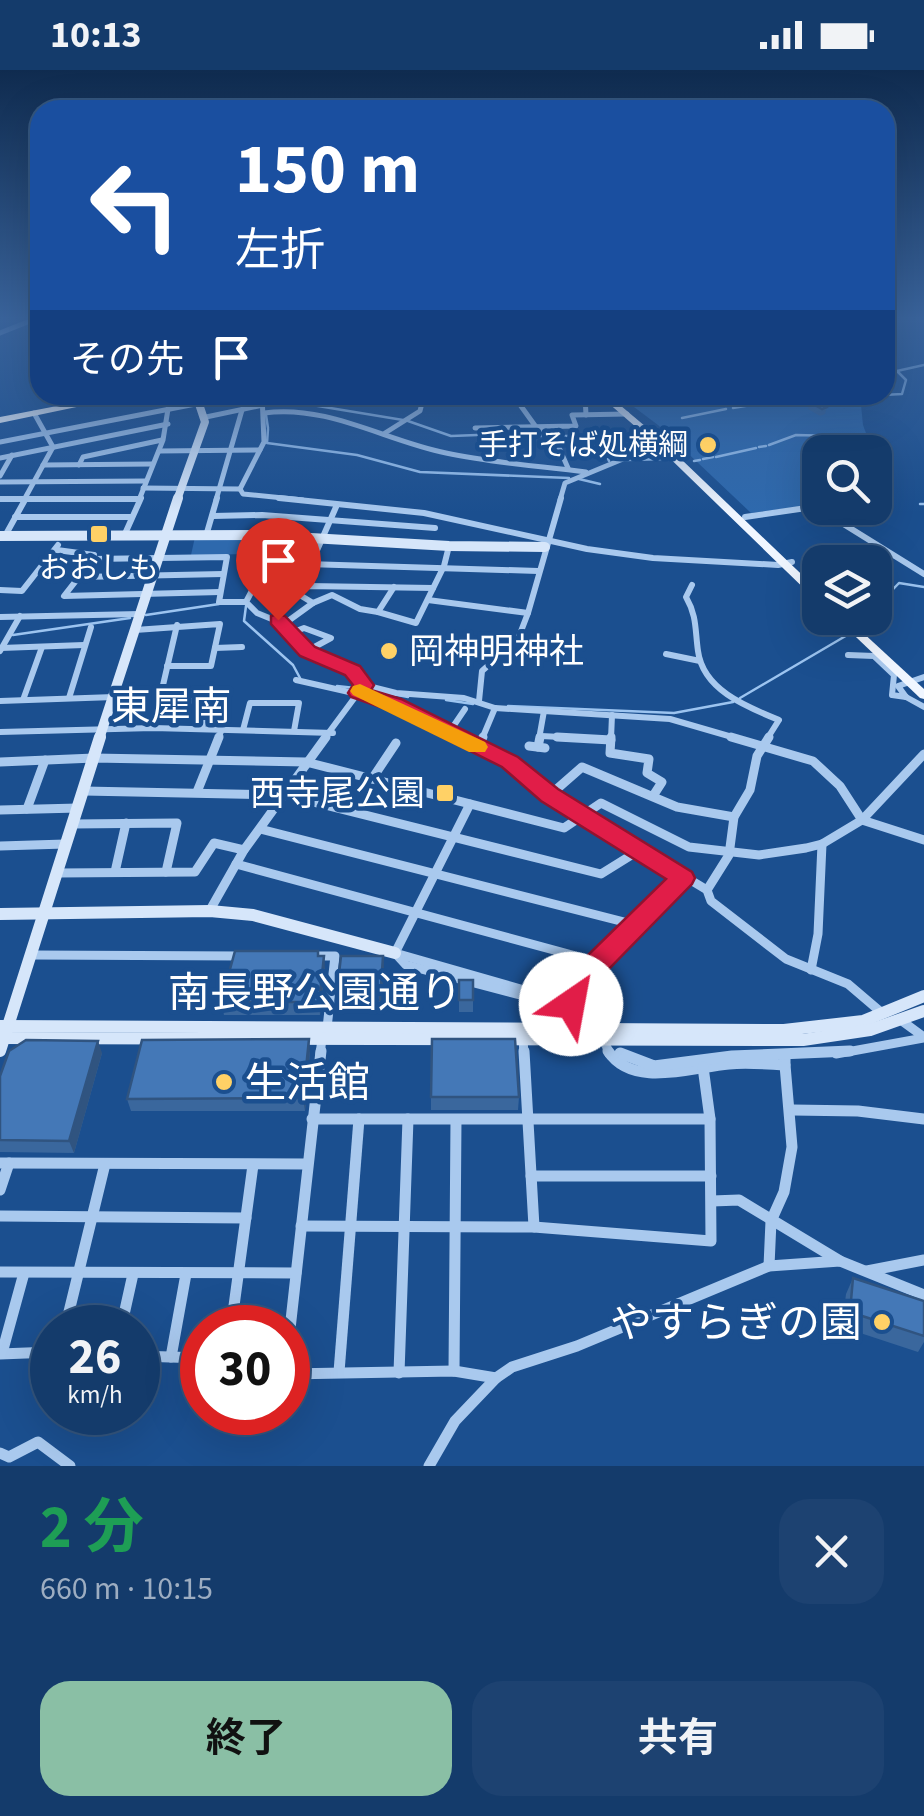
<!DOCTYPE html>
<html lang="ja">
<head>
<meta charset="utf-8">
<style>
	body { margin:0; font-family:"Source Sans 3","Noto Sans JP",sans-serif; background:#1d4271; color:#f1f3f6; height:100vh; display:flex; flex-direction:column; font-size:38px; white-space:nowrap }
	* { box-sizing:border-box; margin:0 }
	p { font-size:32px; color:#9dadc1 }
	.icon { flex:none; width:55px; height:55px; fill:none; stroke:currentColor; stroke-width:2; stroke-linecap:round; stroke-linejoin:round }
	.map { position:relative; height:1396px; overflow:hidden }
	.details { display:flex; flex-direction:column; background:#143b6b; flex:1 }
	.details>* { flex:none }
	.hud { position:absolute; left:30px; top:30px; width:865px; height:305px; border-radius:30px; box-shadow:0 10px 40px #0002,0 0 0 2px #33557e; background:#1a4fa0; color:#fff; overflow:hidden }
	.fabs { position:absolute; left:802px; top:365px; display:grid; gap:20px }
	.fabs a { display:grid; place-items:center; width:90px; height:90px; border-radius:20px; background:#143b6b; box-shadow:0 10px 40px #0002,0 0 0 2px #33557e; font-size:50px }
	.speed { position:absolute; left:30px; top:1235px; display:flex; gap:20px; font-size:50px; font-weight:700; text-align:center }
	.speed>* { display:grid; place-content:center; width:130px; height:130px; border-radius:50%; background:#143b6b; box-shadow:0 10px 40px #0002,0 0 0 2px #33557e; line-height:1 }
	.speed small { font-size:25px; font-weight:400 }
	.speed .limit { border:15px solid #d22; background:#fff; color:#111 }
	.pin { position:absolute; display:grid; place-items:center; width:85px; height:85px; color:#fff; margin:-102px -42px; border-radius:50% 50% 50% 0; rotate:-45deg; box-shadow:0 0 10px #0007 }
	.pin .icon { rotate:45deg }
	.me { position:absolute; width:110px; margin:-55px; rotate:33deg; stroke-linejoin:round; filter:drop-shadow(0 0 8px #0008) }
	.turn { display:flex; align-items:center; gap:35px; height:210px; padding:0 40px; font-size:45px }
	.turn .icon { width:130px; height:130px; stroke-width:2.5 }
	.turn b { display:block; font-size:70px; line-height:85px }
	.then { display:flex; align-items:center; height:95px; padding:0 40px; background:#0003; gap:20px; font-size:38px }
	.round { display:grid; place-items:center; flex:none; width:105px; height:105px; border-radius:30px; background:#1d4271 }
	.summary { display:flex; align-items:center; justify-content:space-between; height:170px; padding:0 40px }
	h1 { font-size:60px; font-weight:700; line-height:75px; color:#1e9e55 }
	.action { display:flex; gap:20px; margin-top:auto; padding:20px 40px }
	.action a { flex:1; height:115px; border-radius:30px; background:#8abfa5; color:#111; font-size:40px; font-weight:700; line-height:115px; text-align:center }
	.action a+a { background:#1d4271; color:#f1f3f6 }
	.status { display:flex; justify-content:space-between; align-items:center; height:70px; padding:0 50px; background:#143b6b; direction:ltr }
	.status svg { height:28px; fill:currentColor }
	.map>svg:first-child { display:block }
	.green { fill:#2e69ad }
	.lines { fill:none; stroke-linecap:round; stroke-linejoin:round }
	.stream { stroke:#9cc4f0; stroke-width:2.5 }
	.street-far3 { stroke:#a9c9ee; stroke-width:5 }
	.street-far2 { stroke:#a9c9ee; stroke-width:6 }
	.street-far1 { stroke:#a9c9ee; stroke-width:9 }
	.street { stroke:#a9c9ee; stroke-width:11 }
	.secondary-far2 { stroke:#d6e6fa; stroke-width:8 }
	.secondary-far1 { stroke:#d6e6fa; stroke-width:10 }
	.secondary { stroke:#d6e6fa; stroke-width:12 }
	.primary { fill:#f0f6ff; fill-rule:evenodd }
	.highway { fill:#fff; fill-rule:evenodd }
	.wall { fill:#3a679d }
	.shaded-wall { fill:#305480 }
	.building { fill:#4478b7; stroke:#305480; stroke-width:2.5 }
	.route { fill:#e11d48; stroke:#92132f; stroke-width:2.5 }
	.slow { fill:#f59e0b }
	.poi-dot { fill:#ffd166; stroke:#1b4f8f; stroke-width:4 }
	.labels { text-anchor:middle; stroke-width:9; stroke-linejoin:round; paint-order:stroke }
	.far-poi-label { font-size:30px; fill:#fff; stroke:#1b4f8f; text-anchor:end }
	.poi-label { font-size:35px; fill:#fff; stroke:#1b4f8f; text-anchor:start }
	.quarter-label { font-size:40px; fill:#fff; stroke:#1b4f8f }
	.near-street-label { font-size:42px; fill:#fff; stroke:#1b4f8f }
	.near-poi-label { font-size:42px; fill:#fff; stroke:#1b4f8f; text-anchor:start }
</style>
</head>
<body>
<div class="status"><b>10:13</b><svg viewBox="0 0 49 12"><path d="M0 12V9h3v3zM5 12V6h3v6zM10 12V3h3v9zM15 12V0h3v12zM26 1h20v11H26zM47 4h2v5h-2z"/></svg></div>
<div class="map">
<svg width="924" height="1396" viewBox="0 0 924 1396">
	<rect width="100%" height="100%" fill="#1b4f8f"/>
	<g class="green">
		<polygon points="618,325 860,325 863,355 873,382 820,382 820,434 751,443 658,355"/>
		<polygon points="195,467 300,469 290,492 260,491 249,484 191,485"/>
	</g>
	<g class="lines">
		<g class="stream">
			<polyline points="293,325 296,331 310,335"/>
			<polyline points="883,325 902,324 906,310 897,301 924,295"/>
			<polyline points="312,335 403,350"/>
			<polyline points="733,338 751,335"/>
			<polyline points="266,345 268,358"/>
			<polyline points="682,348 726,339"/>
			<polyline points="408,351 451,366 477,365"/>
			<polyline points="268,359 267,373 357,385 420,402 569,408"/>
			<polyline points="480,365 551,366"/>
			<polyline points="557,366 586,366 597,381 605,382 609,391"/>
			<polyline points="841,366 859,367"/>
			<polyline points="769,375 796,365 836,366"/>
			<polyline points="759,377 766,376"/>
			<polyline points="716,387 756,378"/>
			<polyline points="703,389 713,387"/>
			<polyline points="625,390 668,389"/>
			<polyline points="694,391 700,390"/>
			<polyline points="579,409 600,414"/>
			<polyline points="920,434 924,434"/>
			<polyline points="857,438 874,442"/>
			<polyline points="246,536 244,551 293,595 300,608"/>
			<polyline points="875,538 899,513 924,517"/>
			<polyline points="146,545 219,534"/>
			<polyline points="873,556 874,548"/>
			<polyline points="13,565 130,548"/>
			<polyline points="337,616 355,618"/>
			<polyline points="366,619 408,627"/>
			<polyline points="740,628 849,564"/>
			<polyline points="446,630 473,634"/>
			<polyline points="508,636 674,643 733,632"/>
		</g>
		<g class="street-far3">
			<polyline points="0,263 40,247"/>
			<polyline points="262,325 264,372 240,419 243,424 303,430"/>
			<polyline points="513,325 536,357 553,364 568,398"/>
			<polyline points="585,326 586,345"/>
			<path d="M 264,343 C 327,334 386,371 446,383 C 492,393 540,396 586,402"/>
			<polyline points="206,347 263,335"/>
			<polyline points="475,358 576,356 572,345 627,344"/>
			<polyline points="385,363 420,341 424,325"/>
			<polyline points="0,372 242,325"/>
			<polyline points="159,381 260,380"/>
			<polyline points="0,388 168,354"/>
			<polyline points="43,395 152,394"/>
			<polyline points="79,395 83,387 162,370"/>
			<polyline points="0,406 12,385"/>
			<polyline points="0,412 146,411"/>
			<polyline points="143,418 240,419"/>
			<polyline points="0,429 138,429"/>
			<polyline points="24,430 53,377 34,343"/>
			<polyline points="139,430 163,370 168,339"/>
			<polyline points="216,430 242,340"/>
			<polyline points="560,430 565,413 623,389 644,372 663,368"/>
		</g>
		<g class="street-far2">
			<polyline points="279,428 424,443 587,479 653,488 778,495 792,492"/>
			<polyline points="0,429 138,429"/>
			<polyline points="816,437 924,504"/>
			<polyline points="213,446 262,445 435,458"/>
			<polyline points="15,447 131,447"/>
			<polyline points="745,447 820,436"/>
			<polyline points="5,466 26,428"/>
			<polyline points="124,466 141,428"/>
			<polyline points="206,466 217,428"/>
			<polyline points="57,480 94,485 93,489 227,487 219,532 246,532"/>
			<polyline points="93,489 64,526 220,522"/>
			<polyline points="311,494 336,437"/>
			<polyline points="80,507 223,504"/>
			<polyline points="270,507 313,533 332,525 360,539 378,542"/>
			<path d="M 692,515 L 686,527 C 697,546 695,560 698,581 C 703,620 747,637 779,650 L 767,669"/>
			<polyline points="394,517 378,542 416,553 444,496 449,476"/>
			<polyline points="0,520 22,521 58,475"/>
			<polyline points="296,522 308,516 433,518"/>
			<polyline points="428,530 528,543 561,428"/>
			<polyline points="0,547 140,544"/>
			<polyline points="284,554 313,533"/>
			<polyline points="135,560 220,554 211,596 167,596"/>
			<polyline points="291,563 304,558 331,568 307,581"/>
			<polyline points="1,578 84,575"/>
			<polyline points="215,578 242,577"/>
			<polyline points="0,581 20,546"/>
			<polyline points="666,584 700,591"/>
			<polyline points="848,585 874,586 894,605 892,625 906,627"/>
			<polyline points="924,607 898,616 906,627 924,637"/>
			<polyline points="296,610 380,629 463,669"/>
			<polyline points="364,615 352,601 307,581 284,554 257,543 246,532 255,515 270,507 262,497 274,493 538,501"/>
			<polyline points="69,628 91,557"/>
			<polyline points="23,630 42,577"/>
			<polyline points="0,631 114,627"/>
			<polyline points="191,631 207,632 202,659"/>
			<polyline points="479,631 482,601 518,569 528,543"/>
			<polyline points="153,658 177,555"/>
			<polyline points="243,660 250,633 299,633 294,661"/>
			<polyline points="0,662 153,658 333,663"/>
			<polyline points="448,664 465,639"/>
			<polyline points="541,666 601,669"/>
			<polyline points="218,669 222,659"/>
			<polyline points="324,669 364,615 396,623 464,628 495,638 670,649 739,669"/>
			<polyline points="482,669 495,638"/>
			<polyline points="539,669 544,641"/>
			<polyline points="611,669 612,645"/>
		</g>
		<g class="street-far1">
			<polyline points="458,667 510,692 550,725 707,820 711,831 786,889 848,914 882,943"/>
			<polyline points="557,667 611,670"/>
			<polyline points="611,667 610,683 649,689 647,703 662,712 653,726"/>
			<polyline points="731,667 813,691 840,716 862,750 924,770"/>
			<polyline points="529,676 545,678"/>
			<polyline points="538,677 540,667"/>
			<polyline points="478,678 483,667"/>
			<polyline points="0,692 94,688 306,692 564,758 601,733 689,777 759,785 806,778 822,774 862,750 924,684"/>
			<polyline points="372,709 396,673"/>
			<polyline points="84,721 285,725 601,804 638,781"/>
			<polyline points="197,722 219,667"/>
			<polyline points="550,725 582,697 677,737 734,747"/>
			<polyline points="27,739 45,690"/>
			<polyline points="0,740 78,738"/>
			<polyline points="73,754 177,753 166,802"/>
			<polyline points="260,759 636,855"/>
			<polyline points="0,776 65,774"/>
			<polyline points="236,794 598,892"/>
			<polyline points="115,802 126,753"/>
			<polyline points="58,803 195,802 214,773 244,780"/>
			<polyline points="707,820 729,785 734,747 750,720 757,686 769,667"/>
			<polyline points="210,840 244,780 326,667"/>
			<polyline points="395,883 566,932 580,940 585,959"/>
			<polyline points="395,883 406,895 543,931 568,944"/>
			<polyline points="395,883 470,734"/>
			<polyline points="32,885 243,886"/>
			<polyline points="317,886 335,886 327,958"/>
			<polyline points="811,900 818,864 822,774"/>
			<polyline points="575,936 598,892 683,808"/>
			<polyline points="902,951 924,967"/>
			<polyline points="523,969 524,984"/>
			<polyline points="604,969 609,984"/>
			<polyline points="320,984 322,969"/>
			<polyline points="836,984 924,968"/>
		</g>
		<g class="street">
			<polyline points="524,981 534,1157"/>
			<path d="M 608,981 C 633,1019 692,997 729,994 C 747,992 766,994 785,995 L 785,987"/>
			<polyline points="620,983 654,996 732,986 850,981"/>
			<polyline points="793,1040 858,1041 924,1049"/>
			<polyline points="312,1049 710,1049"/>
			<polyline points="0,1093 307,1094"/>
			<polyline points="531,1106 711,1106"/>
			<polyline points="0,1120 9,1093"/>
			<polyline points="712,1131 739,1130 840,1191"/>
			<polyline points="0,1146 246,1148"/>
			<polyline points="301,1156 534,1157 711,1171 710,1049 703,997"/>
			<polyline points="769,1196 771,1151 784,1122 792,1077 785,995"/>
			<polyline points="867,1201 924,1190"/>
			<polyline points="0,1202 296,1203"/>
			<polyline points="65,1258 105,1094"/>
			<polyline points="121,1258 133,1204"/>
			<polyline points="231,1258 253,1095"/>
			<polyline points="288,1277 321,981"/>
			<polyline points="2,1283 24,1203"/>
			<polyline points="0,1284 52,1282"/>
			<polyline points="138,1286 202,1288"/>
			<polyline points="171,1287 186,1204"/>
			<polyline points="454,1301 456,1050"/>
			<polyline points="339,1302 359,1049"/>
			<polyline points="399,1303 408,1049"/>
			<polyline points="288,1304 454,1301 496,1308"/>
			<polyline points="0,1383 9,1387 38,1372 70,1396"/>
			<polyline points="429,1396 455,1351 496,1308 512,1297 577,1276 769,1196 840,1191 924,1225"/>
		</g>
		<polyline class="secondary-far2" points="177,430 205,352 196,325"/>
		<g class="secondary-far1">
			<polyline points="0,466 259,465 449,476 545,477"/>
			<polyline points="99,669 178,428"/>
		</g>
		<g class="secondary">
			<polyline points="0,844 210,841 253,845 395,883"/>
			<polyline points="0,956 784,960 863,951 924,926"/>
			<polyline points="0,968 803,970 870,960 924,941"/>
			<polyline points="0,981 100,667"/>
		</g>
		<g class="primary">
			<polygon points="599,325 608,325 658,367 820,522 820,531 816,530 652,371"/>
			<polygon points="836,548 847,548 924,619 924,629 920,628"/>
		</g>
		<polygon class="highway" points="114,325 134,325 0,353 0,347"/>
	</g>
	<g class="wall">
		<polygon points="810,332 827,337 825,344 820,346 808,339"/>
		<polygon points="319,886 325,898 320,945 224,945 221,932"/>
		<polygon points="383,886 381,942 338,942 336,930"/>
		<rect x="459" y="910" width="14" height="32"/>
		<polygon points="310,981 305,1041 131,1041 127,1029"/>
		<polygon points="102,983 74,1083 0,1082 0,1006"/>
		<polygon points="431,1027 519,1027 518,1040 431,1040"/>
		<polygon points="853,1208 924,1231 924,1272 918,1282 842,1257 846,1224"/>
	</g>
	<g class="shaded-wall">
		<polygon points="324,886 325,898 320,945 319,932"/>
		<polygon points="383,886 384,898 381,942 380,930"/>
		<polygon points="309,969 310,981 305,1041 303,1028"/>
		<polygon points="98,971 102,983 74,1083 69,1071"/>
	</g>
	<g class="building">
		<polygon points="817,328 825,331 827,337 822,339 810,332"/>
		<polygon points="235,881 318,881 318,886 324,886 319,932 221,932"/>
		<polygon points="341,886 383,886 380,930 336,930"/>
		<rect x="459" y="910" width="14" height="20"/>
		<polygon points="309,969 303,1028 127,1029 142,970"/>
		<polygon points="432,969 515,969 519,1027 431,1027"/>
		<polygon points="26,970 98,971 69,1071 0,1070 0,1006 9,981"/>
		<polygon points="853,1208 924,1231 924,1266 850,1242"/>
	</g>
	<linearGradient id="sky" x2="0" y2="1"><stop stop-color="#0f2b4f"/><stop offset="0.56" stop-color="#39639b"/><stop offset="1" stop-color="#39639b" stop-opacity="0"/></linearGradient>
	<rect width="924" height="443" fill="url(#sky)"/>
	<polygon class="route" points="278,544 285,546 315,577 360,596 374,615 371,620 401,629 518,687 558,719 692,802 695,808 692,814 608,900 585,944 575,947 561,942 557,934 561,926 567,924 588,885 666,809 541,731 502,697 386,639 351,627 348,623 353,615 345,605 300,586 271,554 271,546"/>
	<polygon class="slow" points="360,614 485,672 488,677 485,682 469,682 353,625 350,621 353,616"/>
	<g class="poi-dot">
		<circle cx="708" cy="375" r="10"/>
		<rect x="89" y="454" width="20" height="20" rx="5"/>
		<circle cx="389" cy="581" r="10"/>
		<rect x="435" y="713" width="20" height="20" rx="5"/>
		<circle cx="224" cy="1012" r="10"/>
		<circle cx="882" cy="1252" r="10"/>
	</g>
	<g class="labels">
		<g class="far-poi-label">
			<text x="688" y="385">手打そば処横綱</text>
			<text x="99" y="508" text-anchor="middle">おおしも</text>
		</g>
		<g class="poi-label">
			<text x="409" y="593">岡神明神社</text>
			<text x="425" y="735" text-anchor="end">西寺尾公園</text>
		</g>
		<g class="quarter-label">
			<text x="171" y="650">東犀南</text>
		</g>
		<g class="near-street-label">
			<text x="315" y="937">南長野公園通り</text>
		</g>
		<g class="near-poi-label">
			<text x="244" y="1027">生活館</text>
			<text x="862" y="1267" text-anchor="end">やすらぎの園</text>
		</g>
	</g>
</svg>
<div class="fabs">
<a><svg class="icon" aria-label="search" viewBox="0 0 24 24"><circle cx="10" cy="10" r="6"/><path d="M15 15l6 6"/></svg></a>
<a><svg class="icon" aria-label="layers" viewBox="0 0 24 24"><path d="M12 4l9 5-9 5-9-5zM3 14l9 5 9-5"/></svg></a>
</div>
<div class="speed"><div>26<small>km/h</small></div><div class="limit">30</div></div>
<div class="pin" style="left:278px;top:550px;background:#d93025"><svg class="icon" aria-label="arrive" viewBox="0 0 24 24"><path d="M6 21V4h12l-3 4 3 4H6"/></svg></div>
<svg class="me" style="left:571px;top:934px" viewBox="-20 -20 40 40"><circle r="19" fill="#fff"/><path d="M0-13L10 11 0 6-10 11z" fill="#e11d48"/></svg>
<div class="hud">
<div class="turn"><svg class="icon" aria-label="left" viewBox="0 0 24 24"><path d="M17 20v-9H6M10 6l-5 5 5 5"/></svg><div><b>150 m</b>左折</div></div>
<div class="then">その先<svg class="icon" aria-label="arrive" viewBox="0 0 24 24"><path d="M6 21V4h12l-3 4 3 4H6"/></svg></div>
</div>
</div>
<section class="details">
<div class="summary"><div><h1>2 分</h1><p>660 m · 10:15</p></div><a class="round"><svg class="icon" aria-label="close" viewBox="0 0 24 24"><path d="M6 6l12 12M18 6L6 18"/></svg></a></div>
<div class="action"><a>終了</a><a>共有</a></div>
</section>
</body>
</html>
